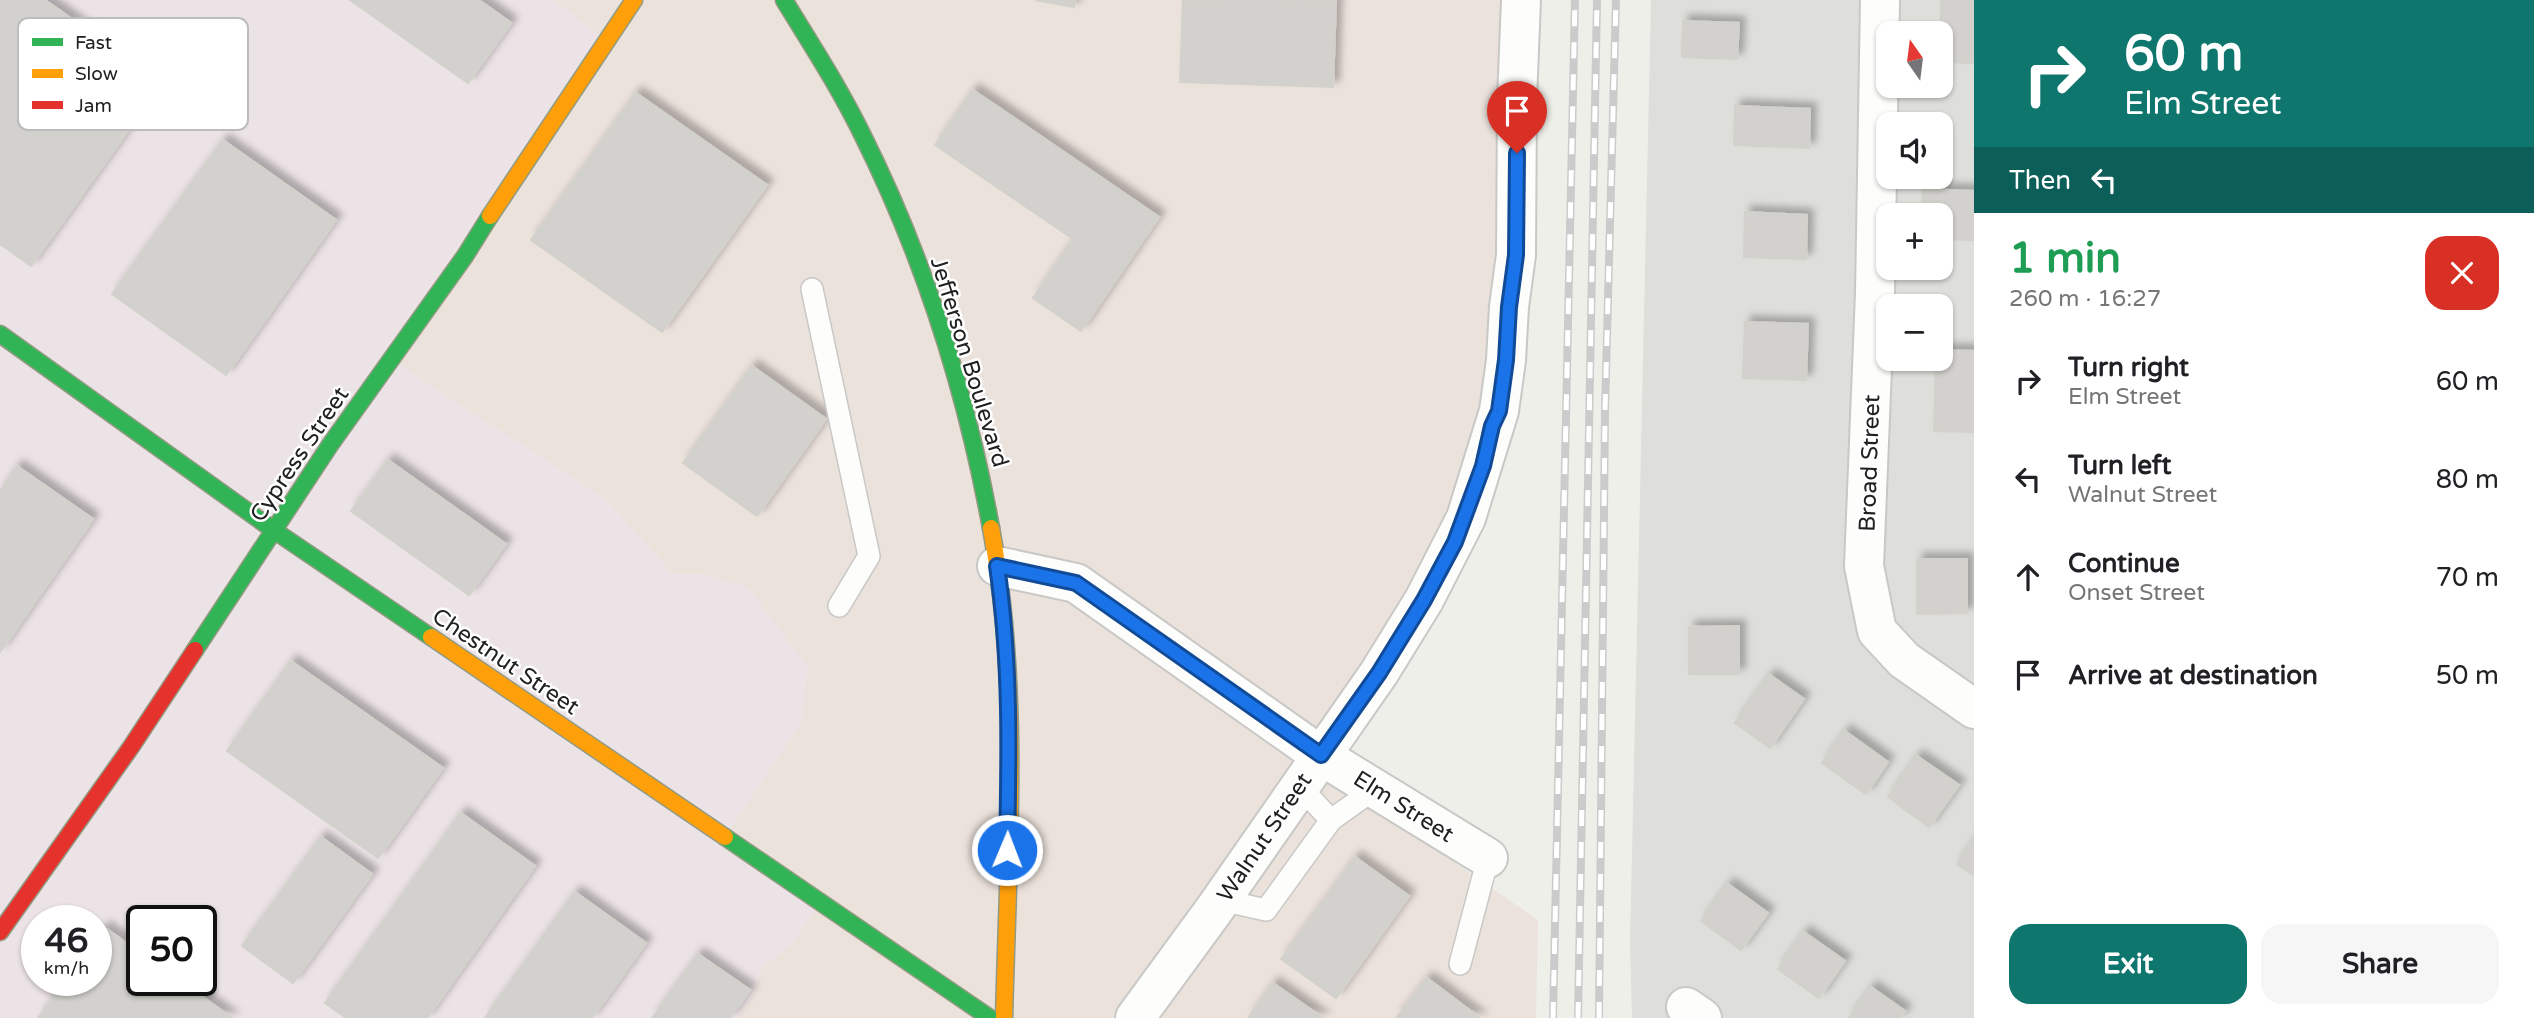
<!DOCTYPE html>
<html lang="en">
<head>
<meta charset="utf-8">
<style>
	body { margin:0; font-family:"Varela Round",sans-serif; background:#f6f6f6; color:#202124; height:100vh; display:flex; flex-direction:column; font-size:26px; white-space:nowrap }
	* { box-sizing:border-box; margin:0 }
	p { font-size:23px; color:#757577 }
	.icon { flex:none; width:38px; height:38px; fill:none; stroke:currentColor; stroke-width:2; stroke-linecap:round; stroke-linejoin:round }
	.map { position:relative; flex:1; overflow:hidden }
	.details { display:flex; flex-direction:column; background:#fff; width:560px }
	.details>* { flex:none }
	.hud { background:#0f766e; color:#fff; overflow:hidden }
	.needle { width:46px; rotate:346deg }
	.tools { position:absolute; left:1876px; top:21px; display:grid; gap:14px }
	.tools a { display:grid; place-items:center; width:77px; height:77px; border-radius:14px; background:#fff; box-shadow:0 2px 5px #0004; font-size:35px }
	.speed { position:absolute; left:21px; top:905px; display:flex; gap:14px; font-size:35px; font-weight:700; text-align:center }
	.speed>* { display:grid; place-content:center; width:91px; height:91px; border-radius:50%; background:#fff; box-shadow:0 2px 5px #0004; line-height:1 }
	.speed small { font-size:18px; font-weight:400 }
	.speed .limit { border:4px solid #111; border-radius:10px; background:#fff; color:#111 }
	.pin { position:absolute; display:grid; place-items:center; width:60px; height:60px; color:#fff; margin:-72px -30px; border-radius:50% 50% 50% 0; rotate:-45deg; box-shadow:0 0 7px #0007 }
	.pin .icon { rotate:45deg }
	.me { position:absolute; width:77px; margin:-38px; rotate:1deg; stroke-linejoin:round; filter:drop-shadow(0 0 5px #0008) }
	.turn { display:flex; align-items:center; gap:24px; height:147px; padding:0 35px; font-size:32px }
	.turn .icon { width:91px; height:91px; stroke-width:2.5 }
	.turn b { display:block; font-size:49px; line-height:60px }
	.then { display:flex; align-items:center; height:66px; padding:0 35px; background:#0003; gap:14px; font-size:26px }
	.round { display:grid; place-items:center; flex:none; width:74px; height:74px; border-radius:21px; background:#f6f6f6 }
	.head { display:flex; align-items:center; justify-content:space-between; height:119px; padding:0 35px }
	h1 { font-size:42px; font-weight:700; line-height:52px; color:#1e9e55 }
	.action { display:flex; gap:14px; margin-top:auto; padding:14px 35px }
	.action a { flex:1; height:80px; border-radius:21px; background:#0f766e; color:#fff; font-size:28px; font-weight:700; line-height:80px; text-align:center }
	.action a+a { background:#f6f6f6; color:#202124 }
	ul { padding:0; list-style:none }
	li { display:flex; align-items:center; gap:21px; height:98px; padding:0 35px }
	li div { flex:1 }
	li b { display:block; font-size:26px }
	li em { font-style:normal }
	main { display:flex; flex:1; min-height:0 }
	.map>svg:first-child { display:block }
	.residential { fill:#dededb; fill-rule:evenodd }
	.commercial { fill:#ece2dc }
	.industrial { fill:#ece3e6; fill-rule:evenodd }
	.building { fill:#d2d1cd; stroke:#d2d1cb; stroke-width:2; filter:url(#shadow) }
	.lines { fill:none; stroke-linecap:round; stroke-linejoin:round }
	.lane-casing { stroke:#c8c8c6; stroke-width:24 }
	.street-casing { stroke:#c8c8c6; stroke-width:42 }
	.fast-casing { stroke:#929a82; stroke-width:19 }
	.slow-casing { stroke:#929a82; stroke-width:19 }
	.jam-casing { stroke:#929a82; stroke-width:19 }
	.lane { stroke:#fdfdfc; stroke-width:21 }
	.street { stroke:#fdfdfc; stroke-width:38 }
	.fast { stroke:#30b455; stroke-width:16 }
	.slow { stroke:#ff9f0a; stroke-width:16 }
	.jam { stroke:#e5322d; stroke-width:16 }
	.rail-casing { stroke:#cbcbcb; stroke-width:8 }
	.rail { stroke:#fff; stroke-width:5; stroke-dasharray:16; stroke-linecap:butt }
	.route-casing { stroke:#114b97; stroke-width:18 }
	.route { stroke:#1a73e8; stroke-width:12 }
	.labels { text-anchor:middle; stroke-width:5; stroke-linejoin:round; paint-order:stroke }
	.street-label { font-size:23px; fill:#212121; stroke:#fff }
	.key { fill:#fff; stroke:#bcbcbc; stroke-width:2 }
	.key-label { font-size:19px; fill:#212121 }
</style>
</head>
<body>
<main>
<div class="map">
<svg width="1974" height="1018" viewBox="0 0 1974 1018">
	<defs>
		<filter id="shadow"><feDropShadow dx="6" dy="-6" stdDeviation="3.5" flood-color="#0004"/></filter>
	</defs>
	<rect width="100%" height="100%" fill="#efefea"/>
	<path class="residential" d="M 1651,0 L 1974,0 L 1974,1018 L 1632,1018 L 1630,943 ZM 1888,33 L 1941,33 L 1941,86 L 1888,86 ZM 1888,124 L 1941,124 L 1941,177 L 1888,177 ZM 1888,215 L 1941,215 L 1941,268 L 1888,268 ZM 1888,306 L 1941,306 L 1941,359 L 1888,359 Z"/>
	<polygon class="commercial" points="554,0 1522,0 1494,425 1326,774 1538,920 1536,1018 737,1018 752,995 761,969 795,941 728,832 802,722 704,574 673,574 604,498 394,362 555,2"/>
	<path class="industrial" d="M 0,0 L 554,0 L 610,43 L 394,362 L 604,498 L 673,574 L 704,574 L 748,587 L 808,667 L 802,722 L 728,832 L 820,900 L 795,941 L 761,969 L 752,995 L 737,1018 L 0,1018 ZM 37,920 L 96,920 L 96,980 L 37,980 ZM 142,920 L 201,920 L 201,980 L 142,980 Z"/>
	<g class="building">
		<polygon points="0,0 45,0 162,83 31,266 0,244"/>
		<polygon points="350,0 479,0 511,23 468,83"/>
		<polygon points="1035,0 1075,0 1074,7"/>
		<polygon points="1183,0 1336,1 1333,87 1180,82"/>
		<polygon points="1941,0 1974,0 1974,63 1941,62"/>
		<polygon points="1683,21 1739,23 1737,59 1682,57"/>
		<polygon points="973,90 1159,217 1081,331 1033,298 1073,239 935,145"/>
		<polygon points="636,93 767,185 662,332 531,240"/>
		<polygon points="1735,106 1810,109 1809,148 1734,145"/>
		<polygon points="223,140 336,220 226,375 112,294"/>
		<polygon points="1923,189 1974,191 1974,240 1941,239 1941,215 1922,215"/>
		<polygon points="1745,212 1807,215 1806,259 1744,257"/>
		<polygon points="1745,322 1808,324 1806,380 1743,378"/>
		<polygon points="1941,350 1974,351 1974,432 1934,431 1936,359 1941,359"/>
		<polygon points="752,366 826,419 757,516 683,463"/>
		<polygon points="388,460 506,544 469,595 351,511"/>
		<polygon points="17,466 93,519 0,652 0,491"/>
		<polygon points="1917,559 1967,559 1967,613 1917,614"/>
		<polygon points="1739,626 1739,674 1689,674 1689,627"/>
		<polygon points="291,661 443,768 378,858 227,751"/>
		<polygon points="1770,675 1804,699 1770,748 1735,723"/>
		<polygon points="1845,731 1888,762 1866,794 1822,763"/>
		<polygon points="1917,756 1959,785 1929,827 1888,797"/>
		<polygon points="461,813 535,866 427,1018 346,1018 325,1003"/>
		<polygon points="321,837 372,874 293,983 242,946"/>
		<polygon points="1974,840 1974,876 1957,864"/>
		<polygon points="1355,857 1409,896 1336,998 1281,959"/>
		<polygon points="1728,884 1768,913 1741,950 1701,921"/>
		<polygon points="575,892 646,943 592,1018 485,1018"/>
		<polygon points="104,927 142,954 142,980 179,980 232,1018 38,1018 65,980 96,980 96,937"/>
		<polygon points="1804,932 1845,961 1819,998 1778,969"/>
		<polygon points="698,954 750,990 730,1018 652,1018"/>
		<polygon points="1427,978 1480,1018 1396,1018"/>
		<polygon points="1273,983 1323,1018 1248,1018"/>
		<polygon points="1871,987 1905,1011 1900,1018 1849,1018"/>
	</g>
	<g class="lines">
		<defs>
			<g id="lane">
				<polyline points="812,289 869,556 839,606"/>
				<polyline points="1331,820 1376,788"/>
				<polyline points="1221,900 1266,910 1331,820 1299,786"/>
				<polyline points="1460,964 1488,858"/>
			</g>
			<g id="street">
				<polyline points="1880,0 1875,293 1864,566 1877,631 1904,660 1974,709"/>
				<polyline points="997,566 1076,583 1320,755 1488,858"/>
				<polyline points="1686,1007 1702,1018"/>
				<polyline points="1135,1018 1214,910 1379,673 1424,600 1466,518 1499,411 1506,360 1509,307 1516,255 1517,100 1521,0"/>
			</g>
			<g id="fast">
				<path d="M 784,0 C 811,44 839,87 862,134 C 924,258 966,391 991,528"/>
				<polyline points="0,334 275,531 431,637"/>
				<polyline points="195,650 330,445 465,256 490,216"/>
				<polyline points="725,837 990,1018"/>
			</g>
			<g id="slow">
				<polyline points="490,216 634,0"/>
				<path d="M 991,528 C 1021,689 1008,855 1004,1018"/>
				<polyline points="431,637 725,837"/>
			</g>
			<polyline id="jam" points="0,932 131,747 195,650"/>
		</defs>
		<use href="#lane" class="lane-casing"/>
		<use href="#street" class="street-casing"/>
		<use href="#fast" class="fast-casing"/>
		<use href="#slow" class="slow-casing"/>
		<use href="#jam" class="jam-casing"/>
		<use href="#lane" class="lane"/>
		<use href="#street" class="street"/>
		<use href="#fast" class="fast"/>
		<use href="#slow" class="slow"/>
		<use href="#jam" class="jam"/>
		<defs>
			<g id="rail">
				<polyline points="1553,1018 1575,0"/>
				<polyline points="1578,1018 1597,0"/>
				<polyline points="1599,1018 1605,411 1616,0"/>
			</g>
		</defs>
		<use href="#rail" class="rail-casing"/>
		<use href="#rail" class="rail"/>
	</g>
	<g class="lines">
		<defs>
			<path id="route" d="M 1007,850 C 1009,756 1011,661 997,566 L 1076,583 L 1321,755 L 1379,673 L 1424,600 L 1455,542 L 1483,466 L 1492,426 L 1499,411 L 1506,360 L 1509,307 L 1516,255 L 1517,153"/>
		</defs>
		<use href="#route" class="route-casing"/>
		<use href="#route" class="route"/>
	</g>
	<g class="labels">
		<g class="street-label">
			<text transform="translate(970 362) rotate(73)" y="8">Jefferson Boulevard</text>
			<text transform="translate(299 454) rotate(-56)" y="8">Cypress Street</text>
			<text transform="translate(1869 463) rotate(-88)" y="8">Broad Street</text>
			<text transform="translate(506 661) rotate(34)" y="8">Chestnut Street</text>
			<text transform="translate(1404 806) rotate(32)" y="8">Elm Street</text>
			<text transform="translate(1264 837) rotate(-56)" y="8">Walnut Street</text>
		</g>
	</g>
	<rect x="18" y="18" width="230" height="112" rx="10" class="key"/>
	<rect x="32" y="38" width="31" height="8" fill="#30b455"/>
	<rect x="32" y="69" width="31" height="9" fill="#ff9f0a"/>
	<rect x="32" y="101" width="31" height="8" fill="#e5322d"/>
	<g class="key-label">
		<text x="75" y="49">Fast</text>
		<text x="75" y="80">Slow</text>
		<text x="75" y="112">Jam</text>
	</g>
</svg>
<div class="tools">
<a><svg class="needle" viewBox="-14 -14 28 28"><path d="M0-13l5 13h-10z" fill="#e53935"/><path d="M0 13l5-13h-10z" fill="#757577"/></svg></a>
<a><svg class="icon" aria-label="sound" viewBox="0 0 24 24"><path d="M4 9h4l5-4v14l-5-4H4zM17 9q2 3 0 6"/></svg></a>
<a>+</a>
<a>−</a>
</div>
<div class="speed"><div>46<small>km/h</small></div><div class="limit">50</div></div>
<div class="pin" style="left:1517px;top:153px;background:#d93025"><svg class="icon" aria-label="arrive" viewBox="0 0 24 24"><path d="M6 21V4h12l-3 4 3 4H6"/></svg></div>
<svg class="me" style="left:1007px;top:850px" viewBox="-20 -20 40 40"><circle r="17" fill="#1a73e8" stroke="#fff" stroke-width="3"/><path d="M0-11L8 9 0 5-8 9z" fill="#fff"/></svg>
</div>
<section class="details">
<div class="hud">
<div class="turn"><svg class="icon" aria-label="right" viewBox="0 0 24 24"><path d="M7 20v-9h11M14 6l5 5-5 5"/></svg><div><b>60 m</b>Elm Street</div></div>
<div class="then">Then<svg class="icon" aria-label="left" viewBox="0 0 24 24"><path d="M17 20v-9H6M10 6l-5 5 5 5"/></svg></div>
</div>
<div class="head"><div><h1>1 min</h1><p>260 m · 16:27</p></div><a class="round" style="background:#d93025;color:#fff"><svg class="icon" aria-label="close" viewBox="0 0 24 24"><path d="M6 6l12 12M18 6L6 18"/></svg></a></div>
<ul>
<li><svg class="icon" aria-label="right" viewBox="0 0 24 24"><path d="M7 20v-9h11M14 6l5 5-5 5"/></svg><div><b>Turn right</b><p>Elm Street</p></div><em>60 m</em></li>
<li><svg class="icon" aria-label="left" viewBox="0 0 24 24"><path d="M17 20v-9H6M10 6l-5 5 5 5"/></svg><div><b>Turn left</b><p>Walnut Street</p></div><em>80 m</em></li>
<li><svg class="icon" aria-label="ahead" viewBox="0 0 24 24"><path d="M12 20V5M6 11l6-6 6 6"/></svg><div><b>Continue</b><p>Onset Street</p></div><em>70 m</em></li>
<li><svg class="icon" aria-label="arrive" viewBox="0 0 24 24"><path d="M6 21V4h12l-3 4 3 4H6"/></svg><div><b>Arrive at destination</b></div><em>50 m</em></li>
</ul>
<div class="action"><a>Exit</a><a>Share</a></div>
</section>
</main>
</body>
</html>
